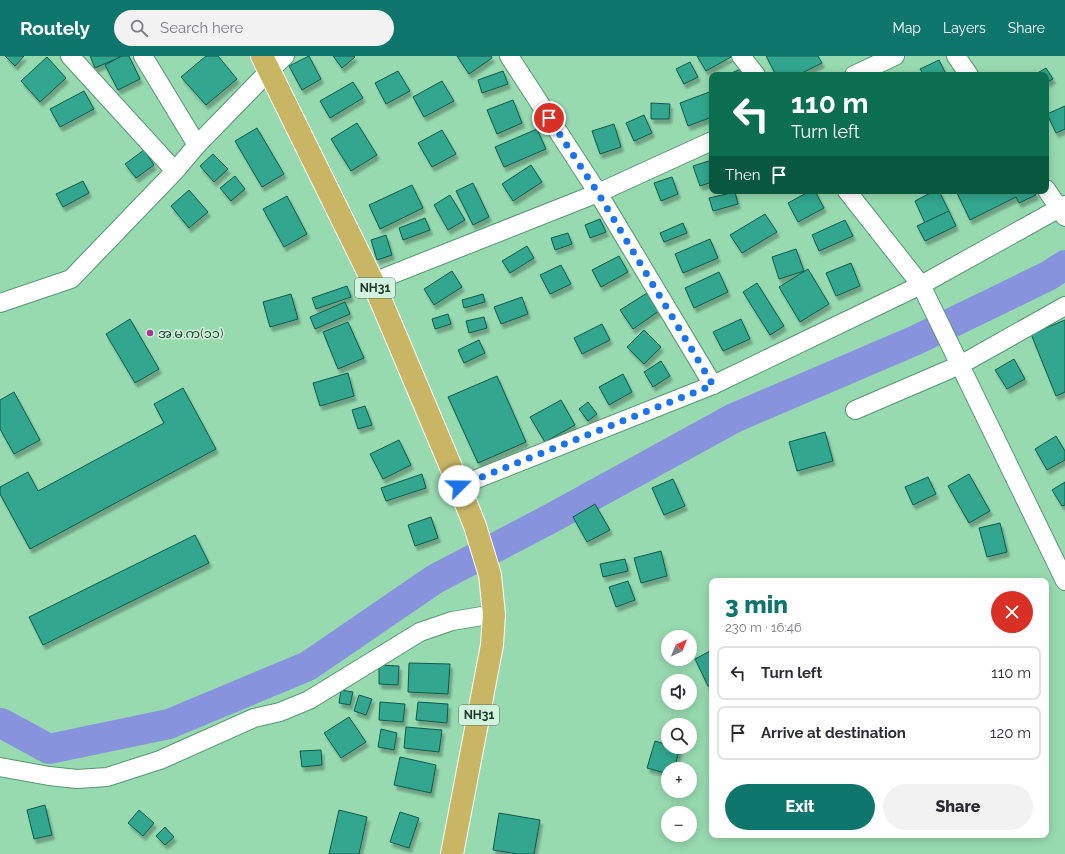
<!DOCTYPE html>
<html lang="en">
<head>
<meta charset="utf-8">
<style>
	body { margin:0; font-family:Raleway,"Noto Sans Myanmar",sans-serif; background:#f2f2f3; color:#2b2b33; height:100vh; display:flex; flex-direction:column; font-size:15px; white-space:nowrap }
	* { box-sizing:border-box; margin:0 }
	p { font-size:13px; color:#7c7c81 }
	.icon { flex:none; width:22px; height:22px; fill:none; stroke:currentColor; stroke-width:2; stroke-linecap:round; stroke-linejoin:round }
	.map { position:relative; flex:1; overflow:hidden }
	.details { position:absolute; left:709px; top:522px; width:340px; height:260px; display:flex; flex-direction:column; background:#fff; border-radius:8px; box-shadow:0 2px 10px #0003 }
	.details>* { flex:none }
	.hud { position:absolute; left:709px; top:16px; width:340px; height:122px; border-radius:8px; box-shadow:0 2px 10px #0003; background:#0b6e4f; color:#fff; overflow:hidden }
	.needle { width:26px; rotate:43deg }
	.fabs { position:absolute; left:661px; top:574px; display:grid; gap:8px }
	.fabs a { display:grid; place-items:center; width:36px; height:36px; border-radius:50%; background:#fff; box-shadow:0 2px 10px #0003; font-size:20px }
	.pin { position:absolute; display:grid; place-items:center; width:34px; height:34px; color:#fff; margin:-17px; border:2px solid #fff; border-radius:50%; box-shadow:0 1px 4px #0007 }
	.me { position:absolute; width:44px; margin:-22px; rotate:68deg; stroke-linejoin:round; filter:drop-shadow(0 0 3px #0008) }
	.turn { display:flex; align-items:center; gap:14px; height:84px; padding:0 16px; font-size:18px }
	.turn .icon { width:52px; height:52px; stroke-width:2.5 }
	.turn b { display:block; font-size:28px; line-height:34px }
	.then { display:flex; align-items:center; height:38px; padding:0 16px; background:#0003; gap:8px; font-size:15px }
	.round { display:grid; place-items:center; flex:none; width:42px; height:42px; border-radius:21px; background:#f2f2f3 }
	.overview { display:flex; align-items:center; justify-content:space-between; height:68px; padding:0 16px }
	h1 { font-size:24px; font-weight:800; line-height:30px; color:#0f766e }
	.button { display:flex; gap:8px; margin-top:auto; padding:8px 16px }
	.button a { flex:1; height:46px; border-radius:24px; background:#0f766e; color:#fff; font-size:16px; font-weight:800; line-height:46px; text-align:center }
	.button a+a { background:#f2f2f3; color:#2b2b33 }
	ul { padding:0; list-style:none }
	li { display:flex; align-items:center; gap:12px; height:54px; margin:0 8px 6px; padding:0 8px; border:2px solid #e1e1e2; border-radius:8px }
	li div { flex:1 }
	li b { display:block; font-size:15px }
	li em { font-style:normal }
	header { display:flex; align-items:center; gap:24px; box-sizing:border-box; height:56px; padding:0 20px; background:#0f766e; color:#fff }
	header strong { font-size:19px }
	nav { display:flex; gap:22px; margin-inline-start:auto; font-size:14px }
	.search { width:280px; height:36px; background:#f2f2f3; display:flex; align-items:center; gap:10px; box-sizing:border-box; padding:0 14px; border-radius:22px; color:#7c7c81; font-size:15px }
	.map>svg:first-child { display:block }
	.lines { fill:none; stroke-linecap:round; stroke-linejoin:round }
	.river { stroke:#8793dc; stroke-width:30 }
	.building { fill:#30a68e; stroke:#105a4c; filter:url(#shadow) }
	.street-casing { stroke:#559770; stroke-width:20 }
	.highway-casing { stroke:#fff; stroke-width:24 }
	.street { stroke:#fff; stroke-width:18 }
	.highway { stroke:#c9b664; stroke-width:22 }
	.route { stroke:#1a73e8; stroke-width:7; stroke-dasharray:0 12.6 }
	.poi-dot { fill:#a93894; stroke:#d1f2dc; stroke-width:1.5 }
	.labels { text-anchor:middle; stroke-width:3; stroke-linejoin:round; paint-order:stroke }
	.shield { fill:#d1f2dc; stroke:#53705e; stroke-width:1 }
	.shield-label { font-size:12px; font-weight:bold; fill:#1d3828 }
	.poi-label { font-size:13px; fill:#1d3828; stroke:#d1f2dc; text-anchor:start }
</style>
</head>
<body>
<header>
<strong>Routely</strong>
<div class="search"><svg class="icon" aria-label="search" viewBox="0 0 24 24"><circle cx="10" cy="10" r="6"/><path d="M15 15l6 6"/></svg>Search here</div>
<nav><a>Map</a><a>Layers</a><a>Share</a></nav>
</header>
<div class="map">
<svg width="1065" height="798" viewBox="0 0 1065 798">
	<defs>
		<filter id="shadow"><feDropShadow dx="2.5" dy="4.5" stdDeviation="1" flood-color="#0004"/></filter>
	</defs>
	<rect width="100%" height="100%" fill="#97dab0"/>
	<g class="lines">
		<polyline class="river" points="1,667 49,693 169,668 308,610 435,523 548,464 734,362 916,284 1048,220 1065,209"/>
	</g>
	<g class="building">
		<polygon points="5,0 24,0 15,10"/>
		<polygon points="90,0 120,0 120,1 95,12"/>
		<polygon points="122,0 129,0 140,23 118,34 105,9"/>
		<polygon points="206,0 218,0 237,23 206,49 181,21"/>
		<polygon points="309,0 321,23 302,34 289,10"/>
		<polygon points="333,0 354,0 355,1 342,12"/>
		<polygon points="457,0 491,0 492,2 469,18"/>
		<polygon points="697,0 730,0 731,1 706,15"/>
		<polygon points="766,0 818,0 822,7 798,19 776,19"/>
		<polygon points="47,1 66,22 40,46 21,25"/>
		<polygon points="939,4 946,18 924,19 920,13"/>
		<polygon points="690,6 698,21 684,28 676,13"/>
		<polygon points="743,12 746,19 727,19"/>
		<polygon points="1046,12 1053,23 1046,27 1046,19 1034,19"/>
		<polygon points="398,15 410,35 386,48 375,27"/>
		<polygon points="503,15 508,28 482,37 478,24"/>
		<polygon points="442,25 454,45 424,61 413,41"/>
		<polygon points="353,26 363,42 330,62 320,45"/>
		<polygon points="84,35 94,53 60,71 50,53"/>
		<polygon points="712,35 712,61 688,70 680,47"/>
		<polygon points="513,44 522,67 497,78 487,54"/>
		<polygon points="651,47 670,48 669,63 651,63"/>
		<polygon points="1065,50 1065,73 1056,77 1047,58"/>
		<polygon points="644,59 652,77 634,85 626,67"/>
		<polygon points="357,67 377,99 351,115 331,83"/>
		<polygon points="614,68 621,91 600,98 592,75"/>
		<polygon points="257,72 284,118 262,131 235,85"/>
		<polygon points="537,73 546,93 504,111 495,91"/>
		<polygon points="442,74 456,98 432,111 418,87"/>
		<polygon points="144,94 154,109 136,122 125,108"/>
		<polygon points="213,98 228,113 214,126 200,110"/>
		<polygon points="712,104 712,126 700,130 693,110"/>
		<polygon points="531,109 542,126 513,145 502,128"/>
		<polygon points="235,120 245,133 231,145 220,132"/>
		<polygon points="672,121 678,138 661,145 654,127"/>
		<polygon points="83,125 89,137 63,151 56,138"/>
		<polygon points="473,127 489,161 473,169 456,135"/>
		<polygon points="412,129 423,152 380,173 369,149"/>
		<polygon points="189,134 208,156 189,172 171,150"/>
		<polygon points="810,135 815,135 824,152 798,166 788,147"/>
		<polygon points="934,135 939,135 949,155 925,167 915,145"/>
		<polygon points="956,135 1034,135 1036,139 1019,147 1016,141 970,164"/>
		<polygon points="735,136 738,148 713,155 709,142"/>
		<polygon points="450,139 465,164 448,174 434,149"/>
		<polygon points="287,140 307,178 284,191 263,153"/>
		<polygon points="949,155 956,170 925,185 917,170"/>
		<polygon points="765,158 777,176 742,197 730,179"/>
		<polygon points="425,162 430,174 403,184 399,172"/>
		<polygon points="600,163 606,176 590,182 585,169"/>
		<polygon points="845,164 853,180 819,195 812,179"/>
		<polygon points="683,167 687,177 664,186 660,177"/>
		<polygon points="568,177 572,188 555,194 551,182"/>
		<polygon points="386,179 392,199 377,204 371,184"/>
		<polygon points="710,183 718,202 683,217 675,198"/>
		<polygon points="527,190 534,202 510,217 502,205"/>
		<polygon points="796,193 804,215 779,223 772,201"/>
		<polygon points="619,200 628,216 601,231 592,214"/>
		<polygon points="851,207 860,230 836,240 826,217"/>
		<polygon points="561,209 571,228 550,238 540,219"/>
		<polygon points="808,213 829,248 800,266 779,231"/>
		<polygon points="452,215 462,231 434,249 424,233"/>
		<polygon points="719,216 728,236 694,252 685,232"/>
		<polygon points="757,227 784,270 770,279 743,236"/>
		<polygon points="347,230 351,241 316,253 312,242"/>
		<polygon points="647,237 659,255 633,273 620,254"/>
		<polygon points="291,238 298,263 270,271 263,246"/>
		<polygon points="483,238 485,246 464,252 462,244"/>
		<polygon points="522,241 528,258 501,268 494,251"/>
		<polygon points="345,246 350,258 315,273 310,261"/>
		<polygon points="448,258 451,268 435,273 432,263"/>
		<polygon points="484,261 487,272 469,277 466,265"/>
		<polygon points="130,263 159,313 135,327 106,278"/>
		<polygon points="741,263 750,283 723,295 713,276"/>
		<polygon points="1065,264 1065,336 1056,340 1031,278"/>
		<polygon points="348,266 364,302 338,313 323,276"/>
		<polygon points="602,268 610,284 582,298 574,282"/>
		<polygon points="644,274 661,291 644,308 627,291"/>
		<polygon points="479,284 485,297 464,307 458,294"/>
		<polygon points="1014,303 1025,323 1007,333 995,314"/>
		<polygon points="661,305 670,320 653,331 644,316"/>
		<polygon points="348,317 354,340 320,350 313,327"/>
		<polygon points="623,318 632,336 609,349 599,331"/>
		<polygon points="497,320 526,386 478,407 448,341"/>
		<polygon points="183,332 216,393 30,493 0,438 0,431 28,416 38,435 164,367 154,348"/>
		<polygon points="14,336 40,384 14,398 0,373 0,344"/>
		<polygon points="561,344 575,369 545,386 530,361"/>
		<polygon points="588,346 597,358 588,365 579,353"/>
		<polygon points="365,350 372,369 358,373 352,354"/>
		<polygon points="825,376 833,405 797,415 789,386"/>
		<polygon points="1056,380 1065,395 1065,404 1047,414 1035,393"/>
		<polygon points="399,384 411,409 383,423 370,398"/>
		<polygon points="422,418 426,432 386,445 381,432"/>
		<polygon points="969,418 990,455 969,467 948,430"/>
		<polygon points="928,421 936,438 913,449 905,431"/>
		<polygon points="673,423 685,450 664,459 652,432"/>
		<polygon points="1065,426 1065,449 1062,450 1052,434"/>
		<polygon points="595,448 610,474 587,486 573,461"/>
		<polygon points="431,461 438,482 415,490 408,469"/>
		<polygon points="1000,467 1007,496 987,501 979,472"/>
		<polygon points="195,479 209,507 43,589 29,561"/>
		<polygon points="661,495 667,520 641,527 634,502"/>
		<polygon points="625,503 628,515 603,521 600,508"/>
		<polygon points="628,525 635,544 616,551 609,531"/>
		<polygon points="712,594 712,629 708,630 695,603"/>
		<polygon points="409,607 450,608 448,638 408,636"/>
		<polygon points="379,609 399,610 398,629 379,628"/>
		<polygon points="341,634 353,636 350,649 339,647"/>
		<polygon points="359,639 372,643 366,659 354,655"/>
		<polygon points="380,646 405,648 403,666 379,664"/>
		<polygon points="418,646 448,648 447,667 416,664"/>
		<polygon points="349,661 366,686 341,702 324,677"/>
		<polygon points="406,671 442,674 439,696 404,692"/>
		<polygon points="381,673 397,677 394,694 378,691"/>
		<polygon points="655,685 668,689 668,691 680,692 674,713 668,713 668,718 647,712"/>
		<polygon points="321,694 322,709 302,711 300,695"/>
		<polygon points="400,701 436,709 431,737 394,729"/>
		<polygon points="45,749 52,779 34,783 27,754"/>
		<polygon points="139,754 154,767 143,780 128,767"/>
		<polygon points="339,754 367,761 359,798 329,798"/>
		<polygon points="400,756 419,762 409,792 390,786"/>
		<polygon points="499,757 540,764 534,798 518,798 493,794"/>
		<polygon points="165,771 174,781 165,789 156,780"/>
	</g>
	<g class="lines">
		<defs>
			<g id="street">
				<polyline points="70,0 175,115"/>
				<polyline points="143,0 197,89"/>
				<polyline points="509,0 598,137 713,329"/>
				<polyline points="741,0 756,19"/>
				<polyline points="956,0 969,19"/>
				<polyline points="854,19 895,0"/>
				<polyline points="1046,133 1065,161"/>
				<polyline points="847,135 921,229 1065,525"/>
				<polyline points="373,226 598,137 712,85"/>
				<polyline points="0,247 71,223 175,115 197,89 269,15 285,0"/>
				<polyline points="855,354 960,309 1065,250"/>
				<polyline points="459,430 713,329 921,229 1065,149"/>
				<polyline points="0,711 49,720 77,723 107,721 160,704 254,662 280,656 309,644 420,576 452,565 494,558"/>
			</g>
			<polyline id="highway" points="262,0 373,226 459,430 475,470 490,519 494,558 492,589 452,798"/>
		</defs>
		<use href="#street" class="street-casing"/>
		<use href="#highway" class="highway-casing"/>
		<use href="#street" class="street"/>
		<use href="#highway" class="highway"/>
	</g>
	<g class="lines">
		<polyline class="route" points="459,430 713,329 598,137 549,62"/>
	</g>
	<circle class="poi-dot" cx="150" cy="277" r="4"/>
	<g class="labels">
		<g class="shield">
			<rect x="355" y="222" width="40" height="20" rx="3"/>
			<rect x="459" y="649" width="40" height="20" rx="3"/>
		</g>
		<g class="shield-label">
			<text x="375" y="236">NH31</text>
			<text x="479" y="663">NH31</text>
		</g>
		<g class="poi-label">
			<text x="158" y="282">အ.မ.က(၁၁)</text>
		</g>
	</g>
</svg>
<div class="fabs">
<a><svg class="needle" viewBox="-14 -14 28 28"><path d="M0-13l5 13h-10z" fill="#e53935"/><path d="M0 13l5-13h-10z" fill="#7c7c81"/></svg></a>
<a><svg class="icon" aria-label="sound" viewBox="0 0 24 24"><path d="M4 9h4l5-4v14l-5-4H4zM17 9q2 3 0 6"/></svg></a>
<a><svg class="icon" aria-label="search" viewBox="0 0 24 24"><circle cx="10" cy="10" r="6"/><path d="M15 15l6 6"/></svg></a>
<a>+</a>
<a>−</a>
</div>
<div class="pin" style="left:549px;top:62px;background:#d93025"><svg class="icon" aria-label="arrive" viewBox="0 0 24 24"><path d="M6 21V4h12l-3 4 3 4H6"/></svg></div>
<svg class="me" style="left:459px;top:430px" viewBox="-20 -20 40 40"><circle r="19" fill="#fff"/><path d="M0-13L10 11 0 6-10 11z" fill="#1a73e8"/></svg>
<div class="hud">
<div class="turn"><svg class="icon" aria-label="left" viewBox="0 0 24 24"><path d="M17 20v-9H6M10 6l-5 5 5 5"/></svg><div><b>110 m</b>Turn left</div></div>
<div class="then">Then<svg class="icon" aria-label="arrive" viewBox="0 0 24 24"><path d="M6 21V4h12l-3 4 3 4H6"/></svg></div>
</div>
<section class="details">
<div class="overview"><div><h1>3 min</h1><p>230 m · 16:46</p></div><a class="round" style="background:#d93025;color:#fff"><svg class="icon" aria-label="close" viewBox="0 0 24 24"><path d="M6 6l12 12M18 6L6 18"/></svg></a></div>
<ul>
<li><svg class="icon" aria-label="left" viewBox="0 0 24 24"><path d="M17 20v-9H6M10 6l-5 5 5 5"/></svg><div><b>Turn left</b></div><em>110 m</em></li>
<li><svg class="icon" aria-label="arrive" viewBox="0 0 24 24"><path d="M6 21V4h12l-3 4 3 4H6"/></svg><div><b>Arrive at destination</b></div><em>120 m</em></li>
</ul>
<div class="button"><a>Exit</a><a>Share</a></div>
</section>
</div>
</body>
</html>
